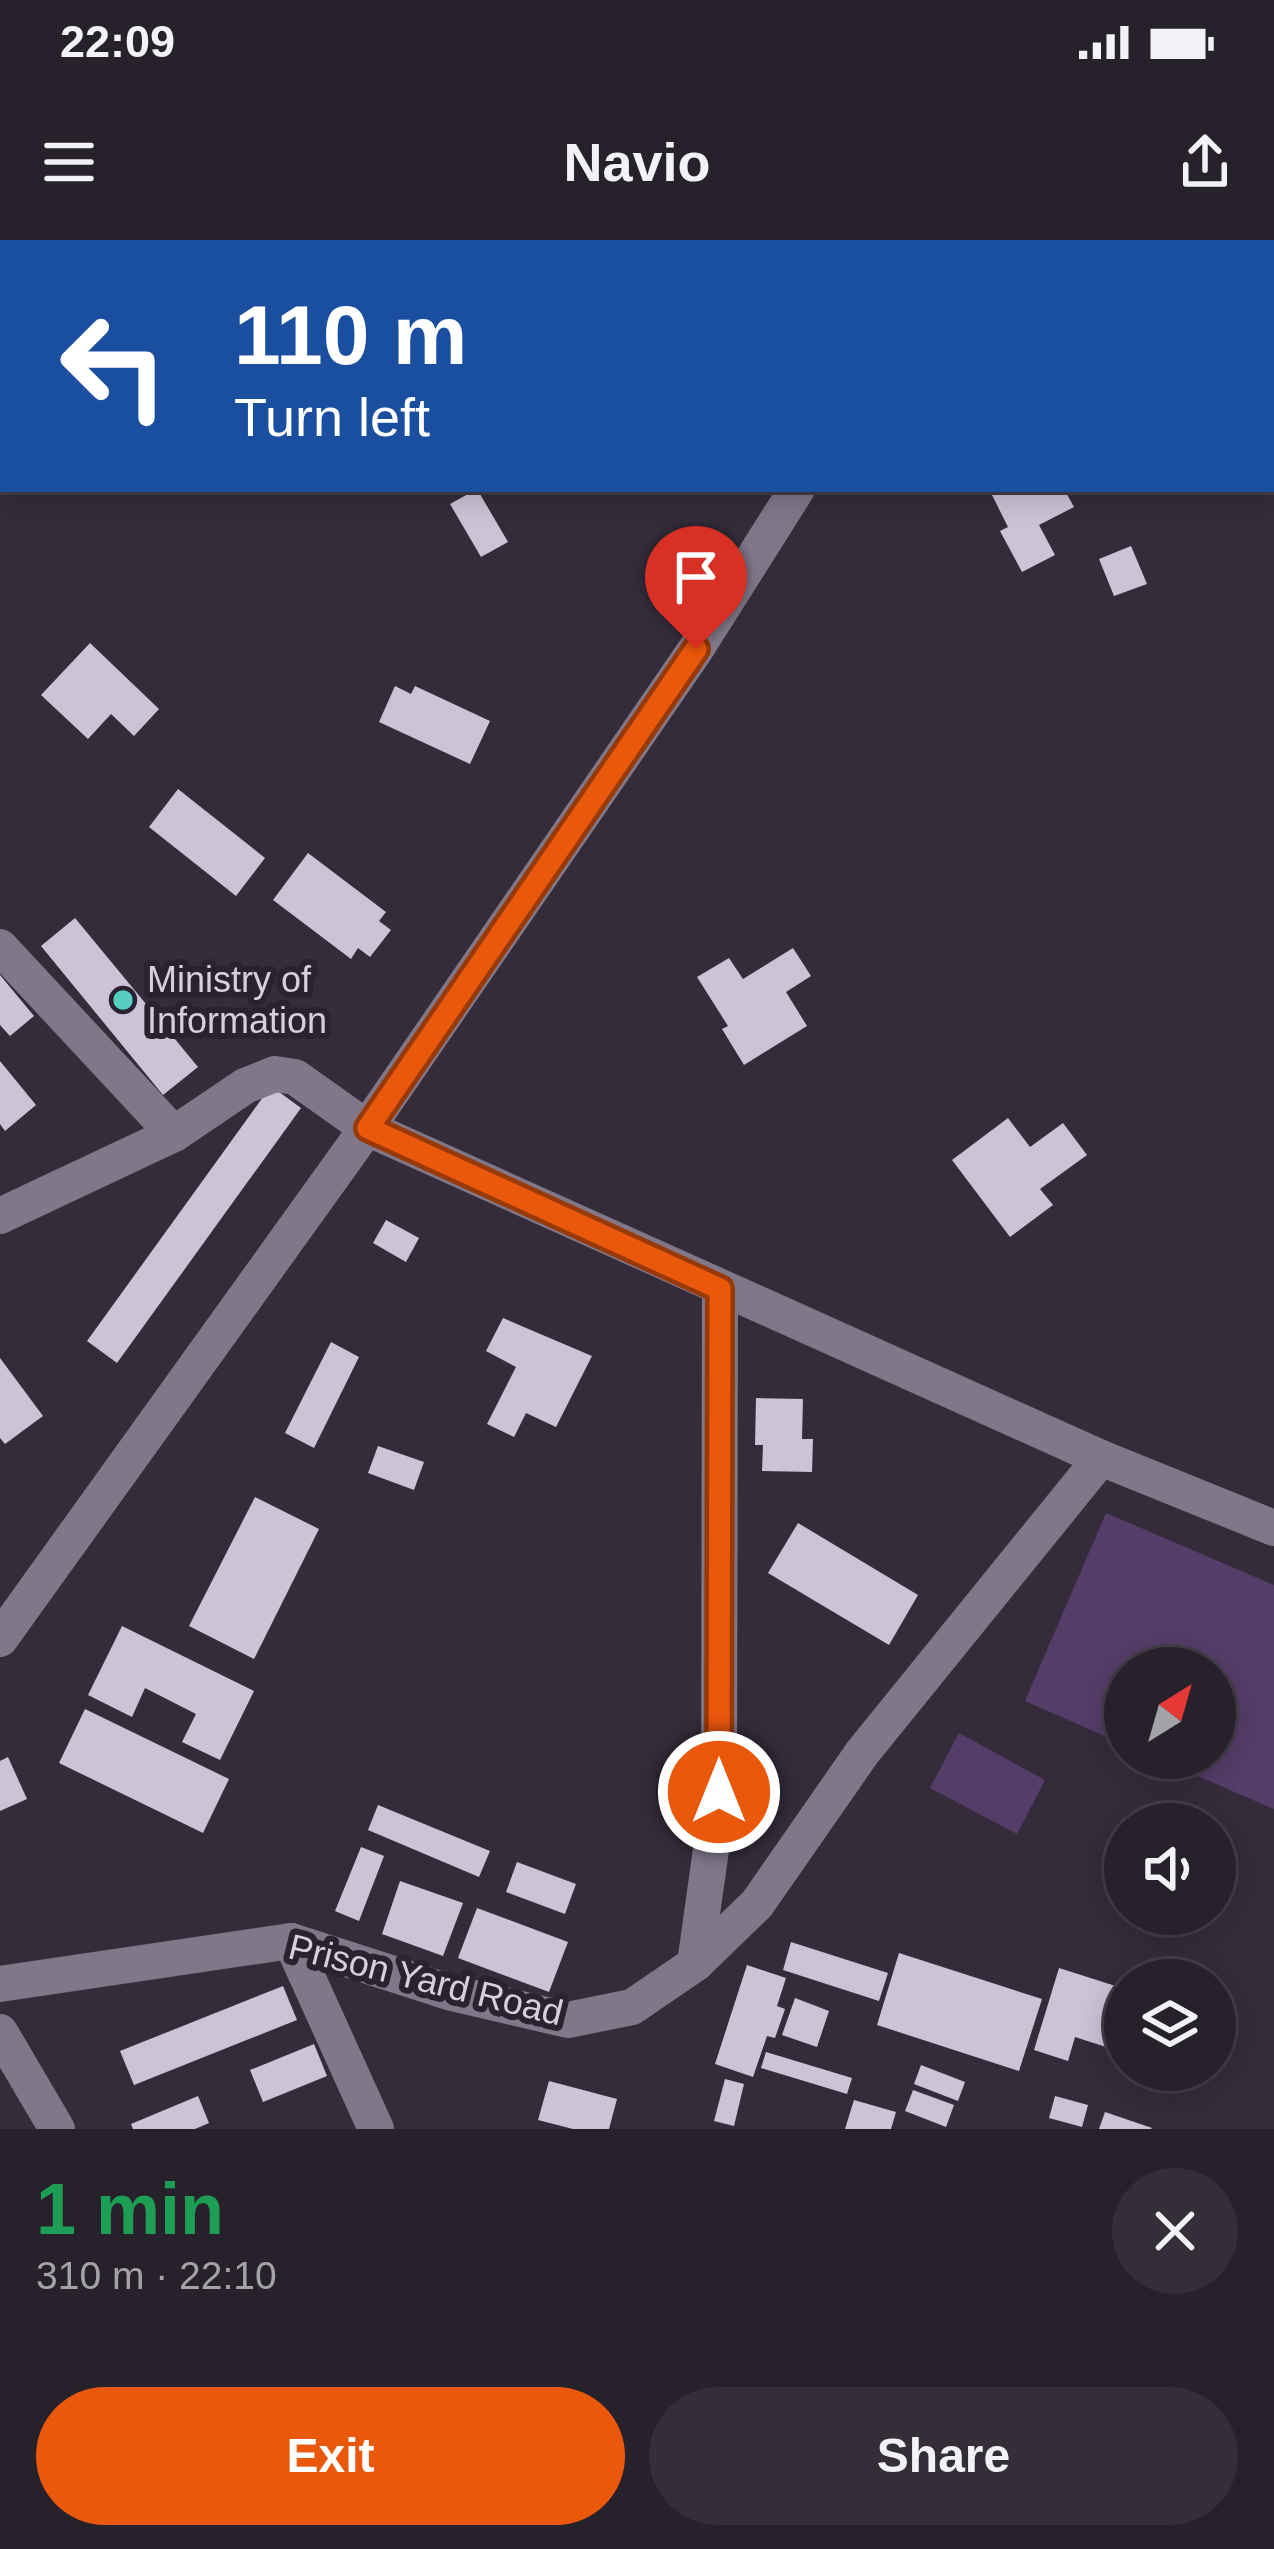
<!DOCTYPE html>
<html lang="en">
<head>
<meta charset="utf-8">
<style>
	body { margin:0; font-family:Arial,sans-serif; background:#332e38; color:#f1f3f6; height:100vh; display:flex; flex-direction:column; font-size:45px; white-space:nowrap }
	* { box-sizing:border-box; margin:0 }
	p { font-size:39px; color:#a4a3a9 }
	.icon { flex:none; width:66px; height:66px; fill:none; stroke:currentColor; stroke-width:2; stroke-linecap:round; stroke-linejoin:round }
	.map { position:relative; height:1889px; overflow:hidden }
	.details { display:flex; flex-direction:column; background:#27212c; flex:1 }
	.details>* { flex:none }
	.guide { position:absolute; left:0px; top:0px; width:1275px; height:252px; box-shadow:0 6px 30px #0003,0 0 0 3px #433e48; background:#1a4fa0; color:#fff; overflow:hidden }
	.needle { width:78px; rotate:37deg }
	.fabs { position:absolute; left:1104px; top:1407px; display:grid; gap:24px }
	.fabs a { display:grid; place-items:center; width:132px; height:132px; border-radius:50%; background:#27212c; box-shadow:0 6px 30px #0003,0 0 0 3px #433e48; font-size:60px }
	.pin { position:absolute; display:grid; place-items:center; width:102px; height:102px; color:#fff; margin:-123px -51px; border-radius:50% 50% 50% 0; rotate:-45deg; box-shadow:0 0 12px #0007 }
	.pin .icon { rotate:45deg }
	.me { position:absolute; width:132px; margin:-66px; rotate:0deg; stroke-linejoin:round; filter:drop-shadow(0 0 9px #0008) }
	.turn { display:flex; align-items:center; gap:42px; height:252px; padding:0 36px; font-size:54px }
	.turn .icon { width:156px; height:156px; stroke-width:2.5 }
	.turn b { display:block; font-size:84px; line-height:102px }
	.round { display:grid; place-items:center; flex:none; width:126px; height:126px; border-radius:63px; background:#332e38 }
	.head { display:flex; align-items:center; justify-content:space-between; height:204px; padding:0 36px }
	h1 { font-size:72px; font-weight:800; line-height:90px; color:#1e9e55 }
	.action { display:flex; gap:24px; margin-top:auto; padding:24px 36px }
	.action a { flex:1; height:138px; border-radius:72px; background:#ea580c; color:#fff; font-size:48px; font-weight:800; line-height:138px; text-align:center }
	.action a+a { background:#332e38; color:#f1f3f6 }
	.status { display:flex; justify-content:space-between; align-items:center; height:84px; padding:0 60px; background:#27212c; direction:ltr }
	.status svg { height:33px; fill:currentColor }
	header { display:flex; justify-content:space-between; align-items:center; height:156px; padding:0 36px; background:#27212c; font-size:54px; font-weight:800 }
	.map>svg:first-child { display:block }
	.green { fill:#553d69 }
	.building { fill:#cdc3d7 }
	.lines { fill:none; stroke-linecap:round; stroke-linejoin:round }
	.minor { stroke:#807789; stroke-width:36 }
	.route-casing { stroke:#983908; stroke-width:30 }
	.route { stroke:#ea580c; stroke-width:21 }
	.poi-dot { fill:#57cec2; stroke:#2a2231; stroke-width:4.5 }
	.labels { text-anchor:middle; stroke-width:12; stroke-linejoin:round; paint-order:stroke }
	.poi-label { font-size:36px; fill:#d5d0da; stroke:#2a2231; text-anchor:start }
	.street-label { font-size:36px; fill:#d5d0da; stroke:#2a2231 }
</style>
</head>
<body>
<div class="status"><b>22:09</b><svg viewBox="0 0 49 12"><path d="M0 12V9h3v3zM5 12V6h3v6zM10 12V3h3v9zM15 12V0h3v12zM26 1h20v11H26zM47 4h2v5h-2z"/></svg></div>
<header><svg class="icon" aria-label="menu" viewBox="0 0 24 24"><path d="M4 6h16M4 12h16M4 18h16"/></svg>Navio<svg class="icon" aria-label="share" viewBox="0 0 24 24"><path d="M12 15V3M7 8l5-5 5 5M5 13v7h14v-7"/></svg></header>
<div class="map">
<svg width="1274" height="1889" viewBox="0 0 1274 1889">
	<rect width="100%" height="100%" fill="#342c3b"/>
	<g class="green">
		<polygon points="1106,1273 1274,1345 1274,1569 1156,1518 1215,1518 1215,1428 1125,1428 1125,1505 1025,1461"/>
		<polygon points="959,1493 1045,1540 1017,1594 930,1548"/>
	</g>
	<g class="building">
		<polygon points="477,249 508,302 481,317 450,264"/>
		<polygon points="989,249 1064,249 1074,267 1039,285 1055,315 1022,332 1000,291 1008,287"/>
		<polygon points="1131,306 1147,344 1114,356 1099,319"/>
		<polygon points="90,403 159,469 134,496 111,474 88,499 41,455"/>
		<polygon points="395,446 411,454 415,446 490,481 470,524 379,482"/>
		<polygon points="178,549 265,618 236,656 149,587"/>
		<polygon points="308,613 386,672 379,681 391,690 370,717 358,708 351,719 273,660"/>
		<polygon points="75,678 198,827 163,855 41,706"/>
		<polygon points="793,708 811,736 786,752 807,786 744,825 722,789 728,786 697,737 729,718 743,739"/>
		<polygon points="0,735 34,776 10,796 0,785"/>
		<polygon points="0,821 36,865 5,891 0,884"/>
		<polygon points="271,846 301,868 117,1123 87,1101"/>
		<polygon points="1008,878 1030,907 1063,883 1087,915 1040,949 1053,965 1010,997 952,920"/>
		<polygon points="386,980 419,998 406,1022 373,1003"/>
		<polygon points="503,1078 592,1116 556,1187 526,1173 514,1197 487,1184 516,1127 486,1111"/>
		<polygon points="331,1102 359,1117 314,1208 285,1193"/>
		<polygon points="0,1118 43,1176 5,1204 0,1198"/>
		<polygon points="756,1158 803,1159 802,1199 813,1199 812,1232 762,1231 763,1205 755,1205"/>
		<polygon points="378,1206 424,1222 414,1250 368,1233"/>
		<polygon points="255,1257 319,1289 254,1419 189,1386"/>
		<polygon points="798,1283 918,1355 889,1405 768,1333"/>
		<polygon points="122,1386 254,1451 220,1520 182,1502 196,1474 145,1448 132,1477 88,1455"/>
		<polygon points="85,1469 229,1539 203,1593 59,1523"/>
		<polygon points="8,1517 27,1559 0,1571 0,1521"/>
		<polygon points="378,1565 490,1611 479,1637 368,1590"/>
		<polygon points="361,1607 384,1616 359,1681 335,1671"/>
		<polygon points="517,1622 576,1644 565,1674 506,1652"/>
		<polygon points="400,1641 463,1663 443,1716 382,1694"/>
		<polygon points="477,1668 568,1702 549,1752 458,1718"/>
		<polygon points="791,1702 888,1733 879,1761 783,1730"/>
		<polygon points="899,1713 1042,1759 1019,1831 877,1785"/>
		<polygon points="747,1725 786,1738 777,1766 785,1769 775,1798 767,1796 753,1837 715,1824"/>
		<polygon points="1059,1728 1125,1749 1106,1807 1075,1797 1068,1821 1034,1810"/>
		<polygon points="283,1746 297,1780 134,1845 120,1811"/>
		<polygon points="795,1758 829,1771 817,1807 782,1795"/>
		<polygon points="314,1804 327,1836 263,1862 250,1830"/>
		<polygon points="766,1812 852,1838 847,1854 761,1828"/>
		<polygon points="921,1825 965,1842 958,1861 914,1844"/>
		<polygon points="725,1839 744,1844 734,1886 714,1881"/>
		<polygon points="549,1841 617,1859 609,1889 573,1889 538,1880"/>
		<polygon points="913,1850 954,1865 946,1887 905,1871"/>
		<polygon points="198,1856 209,1883 195,1889 133,1889 131,1884"/>
		<polygon points="1055,1856 1088,1865 1082,1887 1049,1878"/>
		<polygon points="854,1860 896,1872 891,1889 845,1889"/>
		<polygon points="1105,1872 1152,1888 1151,1889 1099,1889"/>
	</g>
	<g class="lines">
		<g class="minor">
			<polyline points="996,0 1002,3"/>
			<polyline points="1082,0 1088,3"/>
			<polyline points="951,3 953,0"/>
			<polyline points="1148,3 1150,0"/>
			<polyline points="1272,102 1274,103"/>
			<polyline points="1272,146 1274,147"/>
			<polyline points="0,707 174,894"/>
			<polyline points="0,976 174,894 245,846 275,834 295,837 367,888 696,409 797,249"/>
			<polyline points="0,1399 367,888 1101,1218 1274,1288"/>
			<polyline points="291,1701 376,1889"/>
			<polyline points="695,1724 719,1552 720,1049"/>
			<polyline points="0,1744 291,1701 452,1753 568,1780 632,1767 695,1724 757,1664 862,1513 1101,1218"/>
			<polyline points="0,1792 57,1889"/>
		</g>
	</g>
	<g class="lines">
		<defs>
			<polyline id="route" points="696,409 368,888 720,1049 719,1552"/>
		</defs>
		<use href="#route" class="route-casing"/>
		<use href="#route" class="route"/>
	</g>
	<circle class="poi-dot" cx="123" cy="760" r="12"/>
	<g class="labels">
		<g class="poi-label">
			<text x="147" y="752">Ministry of<tspan x="147" dy="41">Information</tspan></text>
		</g>
		<g class="street-label">
			<text transform="translate(426 1739) rotate(14)" y="13">Prison Yard Road</text>
		</g>
	</g>
</svg>
<div class="fabs">
<a><svg class="needle" viewBox="-14 -14 28 28"><path d="M0-13l5 13h-10z" fill="#e53935"/><path d="M0 13l5-13h-10z" fill="#a4a3a9"/></svg></a>
<a><svg class="icon" aria-label="sound" viewBox="0 0 24 24"><path d="M4 9h4l5-4v14l-5-4H4zM17 9q2 3 0 6"/></svg></a>
<a><svg class="icon" aria-label="layers" viewBox="0 0 24 24"><path d="M12 4l9 5-9 5-9-5zM3 14l9 5 9-5"/></svg></a>
</div>
<div class="pin" style="left:696px;top:409px;background:#d93025"><svg class="icon" aria-label="arrive" viewBox="0 0 24 24"><path d="M6 21V4h12l-3 4 3 4H6"/></svg></div>
<svg class="me" style="left:719px;top:1552px" viewBox="-20 -20 40 40"><circle r="17" fill="#ea580c" stroke="#fff" stroke-width="3"/><path d="M0-11L8 9 0 5-8 9z" fill="#fff"/></svg>
<div class="guide">
<div class="turn"><svg class="icon" aria-label="left" viewBox="0 0 24 24"><path d="M17 20v-9H6M10 6l-5 5 5 5"/></svg><div><b>110 m</b>Turn left</div></div>
</div>
</div>
<section class="details">
<div class="head"><div><h1>1 min</h1><p>310 m · 22:10</p></div><a class="round"><svg class="icon" aria-label="close" viewBox="0 0 24 24"><path d="M6 6l12 12M18 6L6 18"/></svg></a></div>
<div class="action"><a>Exit</a><a>Share</a></div>
</section>
</body>
</html>
